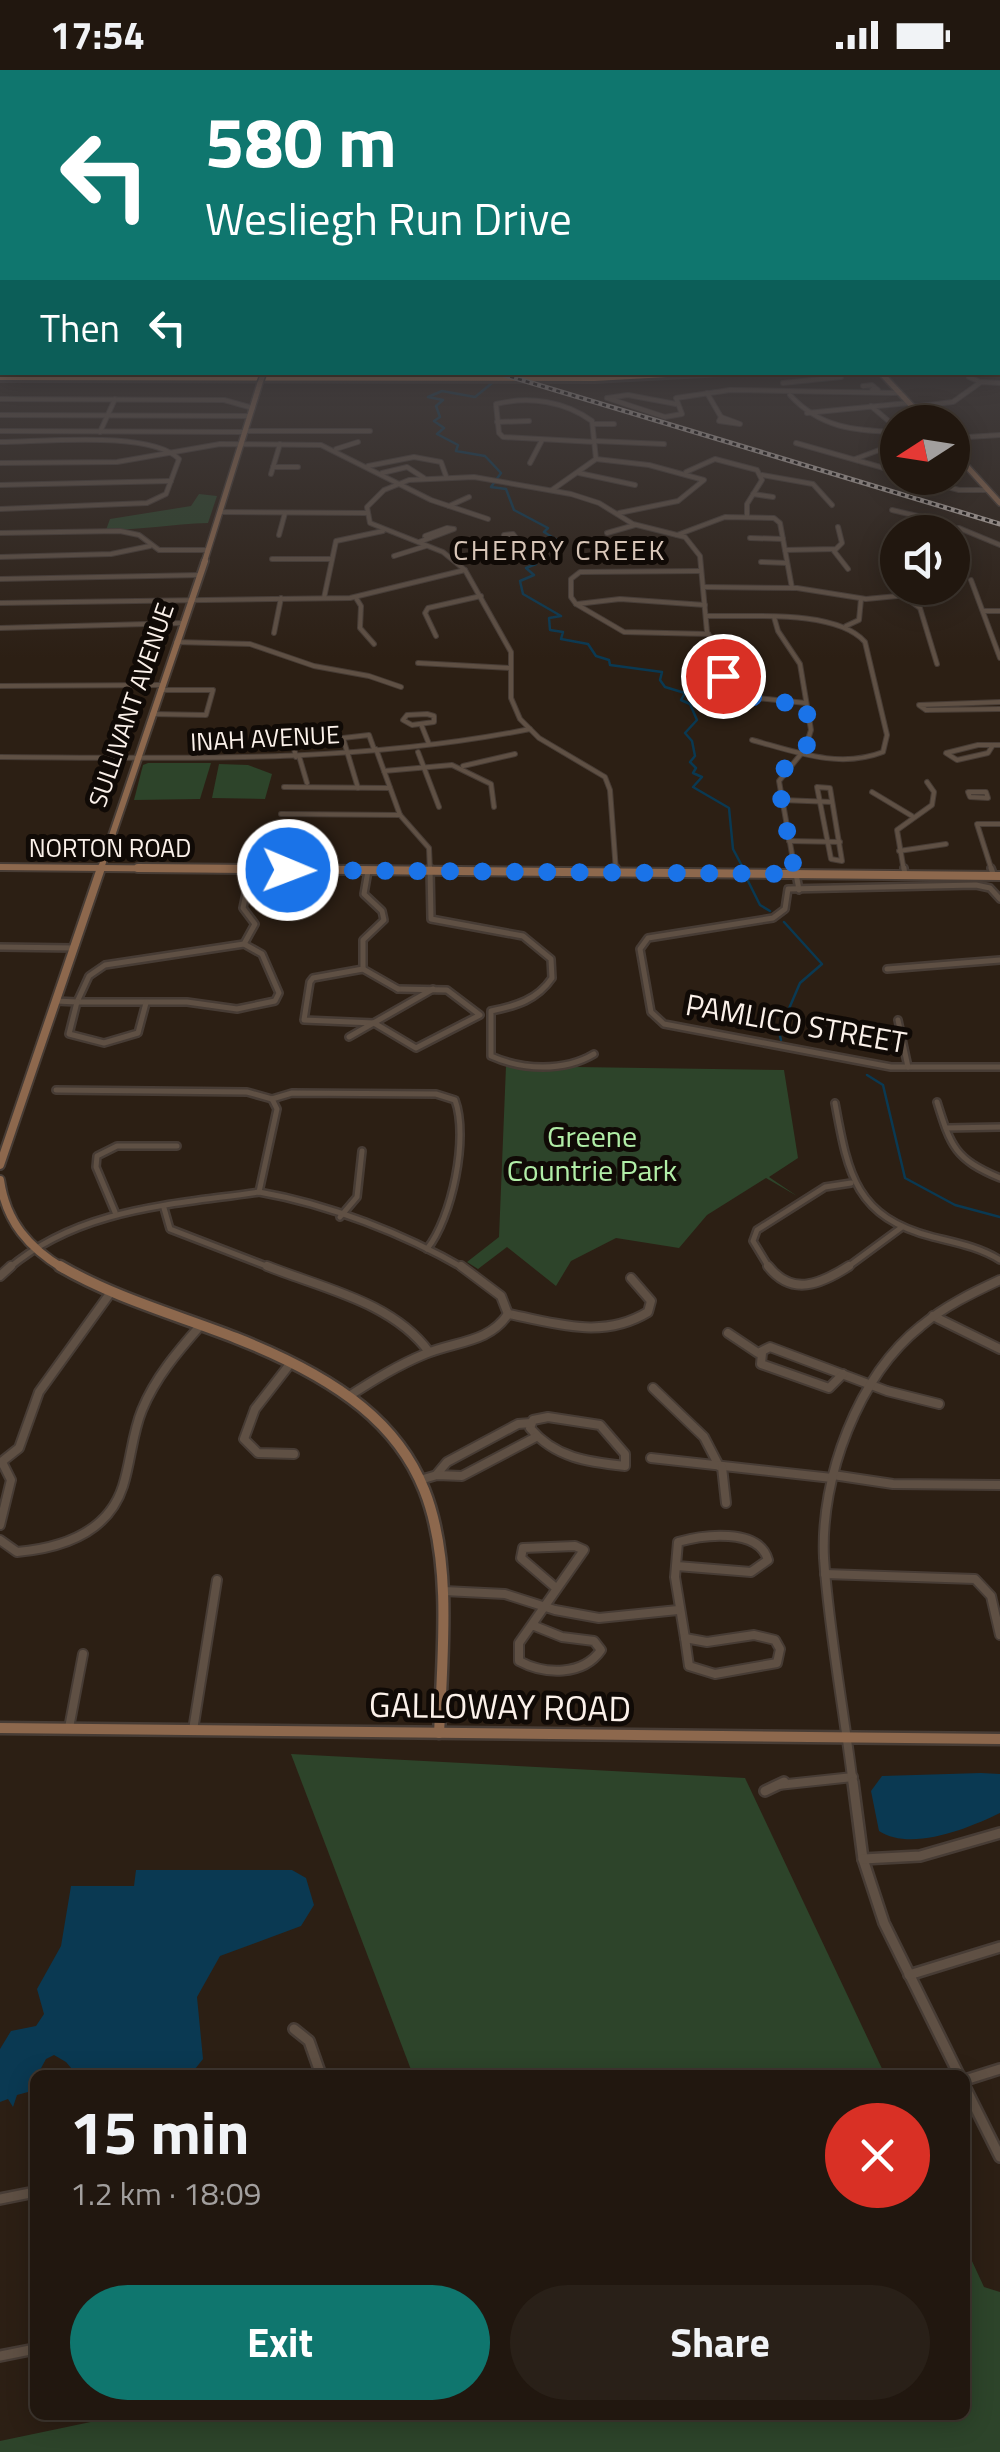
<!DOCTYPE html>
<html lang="en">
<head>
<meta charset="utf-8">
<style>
	body { margin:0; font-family:"Titillium Web",sans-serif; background:#292018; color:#f1f3f6; height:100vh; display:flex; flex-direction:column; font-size:38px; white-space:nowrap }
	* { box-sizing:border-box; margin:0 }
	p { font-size:32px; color:#a29f9e }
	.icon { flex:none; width:55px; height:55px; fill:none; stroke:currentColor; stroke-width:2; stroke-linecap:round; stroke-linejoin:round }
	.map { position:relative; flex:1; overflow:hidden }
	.details { position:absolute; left:30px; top:2000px; width:940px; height:350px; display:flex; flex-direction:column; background:#21170f; border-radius:15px; box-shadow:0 5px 25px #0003,0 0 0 2px #3e362f }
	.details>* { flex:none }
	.hud { position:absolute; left:0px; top:0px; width:1000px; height:305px; box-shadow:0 5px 25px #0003,0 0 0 2px #3e362f; background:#0f766e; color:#fff; overflow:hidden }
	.needle { width:65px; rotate:258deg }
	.fabs { position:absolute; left:880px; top:335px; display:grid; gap:20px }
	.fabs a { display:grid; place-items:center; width:90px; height:90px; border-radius:50%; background:#21170f; box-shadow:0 5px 25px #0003,0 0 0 2px #3e362f; font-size:50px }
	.pin { position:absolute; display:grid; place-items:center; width:85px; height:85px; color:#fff; margin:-42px; border:5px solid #fff; border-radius:50%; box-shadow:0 2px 10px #0007 }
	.me { position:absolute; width:110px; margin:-55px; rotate:91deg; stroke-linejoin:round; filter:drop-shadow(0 0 8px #0008) }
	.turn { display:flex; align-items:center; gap:35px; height:210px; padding:0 40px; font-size:45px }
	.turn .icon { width:130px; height:130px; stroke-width:2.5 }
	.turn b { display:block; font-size:70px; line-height:85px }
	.then { display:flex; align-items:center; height:95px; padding:0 40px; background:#0003; gap:20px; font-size:38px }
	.round { display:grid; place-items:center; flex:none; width:105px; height:105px; border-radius:52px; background:#292018 }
	.head { display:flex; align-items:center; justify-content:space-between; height:170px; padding:0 40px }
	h1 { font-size:60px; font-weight:700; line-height:75px }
	.button { display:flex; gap:20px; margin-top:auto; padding:20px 40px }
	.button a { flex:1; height:115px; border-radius:60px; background:#0f766e; color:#fff; font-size:40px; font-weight:700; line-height:115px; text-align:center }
	.button a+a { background:#292018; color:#f1f3f6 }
	.status { display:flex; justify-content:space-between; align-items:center; height:70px; padding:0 50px; background:#21170f; direction:ltr }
	.status svg { height:28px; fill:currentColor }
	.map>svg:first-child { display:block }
	.green { fill:#2d442a }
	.water { fill:#0a3952 }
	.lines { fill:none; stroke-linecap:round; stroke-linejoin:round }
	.stream { stroke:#0a3952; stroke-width:2.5 }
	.street-far3-casing { stroke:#473c35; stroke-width:6 }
	.street-far2-casing { stroke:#473c35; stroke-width:10 }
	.street-far1-casing { stroke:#473c35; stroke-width:12 }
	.street-casing { stroke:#473c35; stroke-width:14 }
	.secondary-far3-casing { stroke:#473c35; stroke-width:8 }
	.secondary-far2-casing { stroke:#473c35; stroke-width:10 }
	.secondary-far1-casing { stroke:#473c35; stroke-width:12 }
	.secondary-casing { stroke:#473c35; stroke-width:15 }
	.highway-casing { stroke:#473c35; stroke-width:6 }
	.street-far3 { stroke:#5f5044; stroke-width:4 }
	.street-far2 { stroke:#5f5044; stroke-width:5 }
	.street-far1 { stroke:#5f5044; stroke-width:8 }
	.street { stroke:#5f5044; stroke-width:9 }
	.secondary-far3 { stroke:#8d684d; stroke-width:5 }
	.secondary-far2 { stroke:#8d684d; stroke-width:6 }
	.secondary-far1 { stroke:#8d684d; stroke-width:8 }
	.secondary { stroke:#8d684d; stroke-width:10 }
	.highway { fill:#f8a162; fill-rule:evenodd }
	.rail-casing { stroke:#c2b7af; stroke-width:5 }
	.rail { stroke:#100a06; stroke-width:2.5; stroke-dasharray:4; stroke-linecap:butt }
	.secondary-bridge-casing { stroke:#473c35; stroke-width:8; stroke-linecap:butt }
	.secondary-bridge { stroke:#8d684d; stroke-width:5 }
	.route { stroke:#1a73e8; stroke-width:18; stroke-dasharray:0 32.4 }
	.labels { text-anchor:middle; stroke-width:10; stroke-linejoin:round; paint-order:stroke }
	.far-street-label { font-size:25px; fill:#fbf1ea; stroke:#100a06 }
	.far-neighbourhood-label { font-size:28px; letter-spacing:2.5px; fill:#d8c6b8; stroke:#100a06 }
	.street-label { font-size:30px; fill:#fbf1ea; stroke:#100a06 }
	.park-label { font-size:30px; fill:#b1eda7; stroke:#100a06 }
	.near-street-label { font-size:35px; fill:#fbf1ea; stroke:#100a06 }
</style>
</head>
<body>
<div class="status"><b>17:54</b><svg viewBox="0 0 49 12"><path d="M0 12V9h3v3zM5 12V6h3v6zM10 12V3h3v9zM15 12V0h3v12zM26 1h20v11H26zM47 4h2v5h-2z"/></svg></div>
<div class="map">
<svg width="1000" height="2382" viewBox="0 0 1000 2382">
	<rect width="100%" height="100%" fill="#2c1f14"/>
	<g class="green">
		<path d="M 199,424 L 217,426 L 208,453 C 172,454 140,460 106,460 L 110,449 L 191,436 Z"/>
		<polygon points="148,693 211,693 200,729 134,730 143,695"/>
		<polygon points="219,694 248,695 272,704 265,729 212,728"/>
		<polygon points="506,996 784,1000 798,1088 769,1107 797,1126 766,1108 707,1145 679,1178 616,1168 571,1191 556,1216 507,1177 478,1199 467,1192 499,1167"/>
		<polygon points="291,1684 745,1708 885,2005 413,2005"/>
		<polygon points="965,2176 984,2217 1000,2222 1000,2382 0,2382 0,2371 124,2345 965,2345"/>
	</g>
	<g class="water">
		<path d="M 981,1703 L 1000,1704 L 1000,1743 C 969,1758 911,1782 879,1761 L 871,1721 L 882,1706 Z"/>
		<polygon points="136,1800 292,1800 306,1808 314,1835 301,1856 220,1886 197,1927 203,1989 191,2004 77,2005 66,1992 54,1985 46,1989 28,2022 17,2025 13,2037 8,2029 0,2032 0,1979 11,1961 36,1956 44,1944 37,1919 61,1876 71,1816 134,1816"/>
	</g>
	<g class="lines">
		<g class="stream">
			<polyline points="492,313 475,327 442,321 428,327 443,330 436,336 440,347 434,351 444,358 437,364 458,375 456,381 485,386 501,403 491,417 506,419 514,440 548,458 544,462 560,472 537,486 536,494 526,498 534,505 520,511 523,524 561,546 549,548 550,560 563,562 561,569 588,574 596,586 609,590 610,595 662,602 660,610 665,617 685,623 681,630 690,634 697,650 685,663 692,671 695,686 690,692 696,698 693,703 702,707 693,717 729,738 733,779 742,796"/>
			<polyline points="748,811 760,835 770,841"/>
			<polyline points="781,970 779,962 800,913 822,894 784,852"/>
			<polyline points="867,1005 883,1015 905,1108 955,1135 1000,1147"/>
		</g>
		<defs>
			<g id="street-far3">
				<polyline points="971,302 969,307 980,312"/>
				<polyline points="783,313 841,307"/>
				<polyline points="863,316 872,315 878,320 872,320"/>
				<polyline points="707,323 721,347"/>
				<path d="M 790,325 C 820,358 855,361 898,362"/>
				<polyline points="607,328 665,347 682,344 676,328 730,320 899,323"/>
				<polyline points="607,328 628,325 676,334"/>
				<polyline points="0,329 224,330 253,338"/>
				<polyline points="871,336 898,359"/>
				<polyline points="912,337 953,332 981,312 1000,313"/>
				<polyline points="807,343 908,333"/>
				<polyline points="0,345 250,346"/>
				<polygon points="721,347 740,354 719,351"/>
				<polyline points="497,352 529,351"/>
				<polyline points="593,354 614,354"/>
				<polyline points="0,361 245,362"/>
				<polyline points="245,361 370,361"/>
				<polyline points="100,362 115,329"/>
				<polyline points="952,368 1000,365"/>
				<polyline points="595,371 664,374"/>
				<path d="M 0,372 C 42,372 150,360 179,389 L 166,424 L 147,433 L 0,439"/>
				<polyline points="796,373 898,402"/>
				<polyline points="336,379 358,372"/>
				<polyline points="596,389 649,395 704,410 678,431 619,443"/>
				<polyline points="855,389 898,373"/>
				<polyline points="0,393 117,392 220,374 321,375 431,430 488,449"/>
				<polyline points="530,393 542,370"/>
				<polyline points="368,396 414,387 441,392 446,406"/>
				<polyline points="273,397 298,397"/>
				<polyline points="686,402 715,389 757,400 762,410 747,434 747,446"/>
				<polyline points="382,403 407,397 424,408"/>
				<polyline points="579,403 635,415"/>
				<polyline points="271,404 280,374"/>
				<polyline points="762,405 813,414 832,435"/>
				<polyline points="915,408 959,420 988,420"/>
				<polyline points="0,415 171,411"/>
				<path d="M 552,420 L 596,389 L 592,351 C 564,331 530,326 496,334 L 499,363 L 503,367 L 595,372"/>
				<polyline points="753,424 773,427"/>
				<polyline points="449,436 469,427"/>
				<polyline points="892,440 926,448 938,456"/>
				<polyline points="220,442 366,443"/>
				<polygon points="447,458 454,459 430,468 425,466"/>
				<polyline points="905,462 959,458 1000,475"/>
				<polyline points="0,463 120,461 139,465 159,480 208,480"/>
				<polyline points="607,463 635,455"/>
				<polygon points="513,464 519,472 514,475 504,465"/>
				<polyline points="279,465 285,443"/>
				<polyline points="677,465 725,447 774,448 780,453 792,518"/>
				<polyline points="750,468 783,469"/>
				<polyline points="419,472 430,468"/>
				<polyline points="785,480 836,479 842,473 838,457"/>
				<polyline points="834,481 848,499"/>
				<polyline points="394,486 426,476"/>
				<polyline points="0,487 111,484 150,476"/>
				<polyline points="272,489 331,489"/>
				<polyline points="457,491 514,475"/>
				<polyline points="761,492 787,493"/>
				<polyline points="0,509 200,505"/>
				<polyline points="971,510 1000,588"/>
				<polyline points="703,517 797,518 866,529 908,525 912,518"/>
				<polyline points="905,527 920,538 937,594"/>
				<polyline points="324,528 336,471 383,461"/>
				<polyline points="356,528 361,536 360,558 374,574"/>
				<polyline points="0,533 350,528 465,500"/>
				<polyline points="576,534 571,527 571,509 580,502 701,501"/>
				<polyline points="576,534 624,562 708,564"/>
				<polyline points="577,534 620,529 705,535"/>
				<polyline points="983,541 1000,541"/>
				<path d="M 706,546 C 748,547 836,539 865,572 L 887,665 L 883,682 C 839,699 796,682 752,670"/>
				<polyline points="774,547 778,561 800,594 811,660 805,679 779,711 795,801"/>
				<polyline points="846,556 859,550 861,529"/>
				<polyline points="0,558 183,553"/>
				<polyline points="274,563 281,528"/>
				<polyline points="436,566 425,543 428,538 481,526"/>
				<polyline points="176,572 250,574 314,596 369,606 401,617"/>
				<polyline points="418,593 511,598"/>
				<polyline points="693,594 722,595"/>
				<polyline points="0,616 162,615"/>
				<polyline points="1000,632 919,635 926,640 1000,639"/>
				<polyline points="152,644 206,645 213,620 160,620"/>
				<polygon points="427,644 434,646 434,652 412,655 403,650 407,645"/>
				<polyline points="421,654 429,674"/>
				<polyline points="295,658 291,665 296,687"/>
				<polygon points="978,675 993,675 988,683 957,690 946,683"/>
				<polyline points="993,675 1000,675"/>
				<polyline points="376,679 400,745 429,778 430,801"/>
				<polyline points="418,682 439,737"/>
				<polyline points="299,686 307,713"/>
				<path d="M 0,687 C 177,688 355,694 530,659"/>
				<polyline points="463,696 515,684"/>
				<polyline points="384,701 452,695 491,714 494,737"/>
				<polyline points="284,717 390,718"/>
				<polygon points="817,717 830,718 842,791 831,789"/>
				<polyline points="358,718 343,668 369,665 374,679"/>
				<polyline points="872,722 912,746"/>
				<polygon points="968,722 986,722 988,728 970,727"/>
				<polyline points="782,730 832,732"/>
				<polyline points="281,744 400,745"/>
				<polyline points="789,771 840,772"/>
				<polyline points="899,781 946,774"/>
				<polyline points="616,801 610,720 605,707 539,668 520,649 511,628 511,582 465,500 443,482 370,453 367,437 384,420 409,410 474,407 571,424 599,433 633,454 685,467 700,486 707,562 721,584 726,611 757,628 806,633"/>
				<polyline points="904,801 897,760 932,735 934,722 927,712"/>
				<polyline points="992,801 977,754 1000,754"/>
			</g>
			<g id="street-far2">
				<path d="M 430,798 L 431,849 L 523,866 L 551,889 L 552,908 C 537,930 516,936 491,941 L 491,986 C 522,1000 564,1002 594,984"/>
				<polyline points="616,798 616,803"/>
				<polyline points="795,798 799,820"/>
				<polyline points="904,798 905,805"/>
				<polyline points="991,798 994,806"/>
				<polyline points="1000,829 990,818 976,815 788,819 785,839 773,848 648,868 640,879 651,942 664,954 891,997 1000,997"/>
				<polyline points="244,874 255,854 243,838 251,799"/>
				<polygon points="244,874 262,884 279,923 275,931 237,939 187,932 77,932 89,906 105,895"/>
				<polyline points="0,877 74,878"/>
				<polyline points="363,899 363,870 384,850 382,841 364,824 368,801"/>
				<polyline points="887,899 1000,890"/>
				<polyline points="56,931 77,932"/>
				<polyline points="77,932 69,964 104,973 138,963 146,933"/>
				<polyline points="898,950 908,997"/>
				<polyline points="374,953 416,978 480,945 447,920 398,919"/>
				<polyline points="374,953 304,950 310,912 313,908 363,899 398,919"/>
				<polyline points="349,967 433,919"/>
				<polyline points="56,1020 247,1022 272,1029"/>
				<path d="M 272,1029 L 292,1023 L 436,1024 L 455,1030 C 469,1067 452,1148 427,1179"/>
				<path d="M 937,1032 C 951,1077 955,1089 1000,1108"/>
				<path d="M 835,1033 C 848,1104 855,1147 933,1167 C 957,1173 979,1177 1000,1190"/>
				<polyline points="946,1058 1000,1057"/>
				<polyline points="259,1122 277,1039 272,1029"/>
				<polyline points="164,1138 170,1159 274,1199"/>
				<polyline points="115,1142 96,1097 97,1086 117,1076 177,1076"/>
				<polyline points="340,1147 357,1127 362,1081"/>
				<path d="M 8,1199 C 79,1138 171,1135 259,1122 C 328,1134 405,1164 465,1199"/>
				<polyline points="770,1199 753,1171 757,1160 825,1117 851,1113"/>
				<polyline points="845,1199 902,1157"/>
			</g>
			<g id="street-far1">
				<path d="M 267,1196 C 322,1218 393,1232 429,1282"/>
				<polyline points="461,1196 501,1226 508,1244"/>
				<path d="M 768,1196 C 792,1227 821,1214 849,1196"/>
				<polyline points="0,1206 11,1196"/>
				<path d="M 508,1244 C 557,1253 602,1270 648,1242 L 651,1231 L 631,1208"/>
				<polyline points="933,1246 1000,1279"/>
				<polyline points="728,1263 758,1283 770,1277 887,1321 939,1334"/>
				<polyline points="762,1283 761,1294 829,1318 843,1304"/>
				<polyline points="290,1294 255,1339 244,1369 258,1383 294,1384"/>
				<polyline points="653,1318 704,1367 719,1396"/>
				<path d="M 349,1326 C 374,1310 398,1295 425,1284 C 456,1271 489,1273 508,1244"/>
				<path d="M 548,1347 L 600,1355 L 625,1384 L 625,1396 C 588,1392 555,1388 530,1358 L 533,1350 Z"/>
				<polyline points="651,1388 832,1408"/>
				<polyline points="0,1393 19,1378 39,1322 111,1222"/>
				<polyline points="722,1397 726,1433"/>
				<polyline points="437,1404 447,1392 518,1354 531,1353"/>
				<polyline points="833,1405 893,1414 1000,1415"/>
				<polyline points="420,1410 437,1405 462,1406 536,1367"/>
				<polyline points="0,1455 11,1410 2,1392"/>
				<path d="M 0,1470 L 17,1482 C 62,1478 108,1463 123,1416 C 131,1391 132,1364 142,1340 C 155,1308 178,1281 200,1256"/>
				<path d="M 677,1496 L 751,1502 L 768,1490 C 759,1457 702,1465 678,1472 L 675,1507 L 685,1568"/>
				<polyline points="825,1504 975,1509 991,1526 1000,1565"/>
				<polyline points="444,1521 505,1524 555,1540 599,1548 678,1540"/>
				<path d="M 532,1555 L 562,1567 L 594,1571 L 601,1580 C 583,1606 545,1605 519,1591 L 519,1573 L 584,1480 L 575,1476 L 523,1478 L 521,1488 L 556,1518"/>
				<polygon points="754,1565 775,1570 780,1579 777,1593 715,1604 689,1596 685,1568 707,1572"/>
				<polyline points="69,1658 83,1584"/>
				<polyline points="193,1660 217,1510"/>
				<polyline points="778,1715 853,1707"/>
				<path d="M 853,1715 C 844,1640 829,1563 824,1488 C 820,1408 858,1306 921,1256 C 945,1236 972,1223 1000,1210"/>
			</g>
			<g id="street">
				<polyline points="853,1712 863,1789 884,1853 959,2005"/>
				<polyline points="765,1721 784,1712"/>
				<polyline points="863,1789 920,1786 1000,1763"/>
				<polyline points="909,1905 1000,1877"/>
				<polyline points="294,1959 309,1971 321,2005"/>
				<polyline points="965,2010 1000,1999"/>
				<polyline points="965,2017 1000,2087"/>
				<polyline points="0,2129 35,2122"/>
				<polyline points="0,2286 35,2279"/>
			</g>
			<g id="secondary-far3">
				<polyline points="880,302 927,352"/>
				<polyline points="952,380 1000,433"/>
				<polyline points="204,493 260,313"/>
			</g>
			<g id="secondary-far2">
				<polyline points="0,797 416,801"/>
				<polyline points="100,801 205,491"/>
			</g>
			<g id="secondary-far1">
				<polyline points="138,798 1000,806"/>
				<polyline points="0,1095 101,798"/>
				<path d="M 0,1110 C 6,1152 29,1178 64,1199"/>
			</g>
			<g id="secondary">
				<path d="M 60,1196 C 115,1228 177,1245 236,1268 C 455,1354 451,1455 439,1663"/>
				<polyline points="0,1658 1000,1669"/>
			</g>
			<g id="highway">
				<polygon points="1000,257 1000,261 998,262 998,258"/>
				<polygon points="701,302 758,302 594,311 0,310 0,306 594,307"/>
			</g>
		</defs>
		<use href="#street-far3" class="street-far3-casing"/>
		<use href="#street-far2" class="street-far2-casing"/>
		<use href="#street-far1" class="street-far1-casing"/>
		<use href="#street" class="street-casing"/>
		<use href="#secondary-far3" class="secondary-far3-casing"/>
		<use href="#secondary-far2" class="secondary-far2-casing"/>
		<use href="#secondary-far1" class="secondary-far1-casing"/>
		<use href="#secondary" class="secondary-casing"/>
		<use href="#highway" class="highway-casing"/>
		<use href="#street-far3" class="street-far3"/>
		<use href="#street-far2" class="street-far2"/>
		<use href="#street-far1" class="street-far1"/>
		<use href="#street" class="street"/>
		<use href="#secondary-far3" class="secondary-far3"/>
		<use href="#secondary-far2" class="secondary-far2"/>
		<use href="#secondary-far1" class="secondary-far1"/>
		<use href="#secondary" class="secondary"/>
		<use href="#highway" class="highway"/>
		<defs>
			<polyline id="rail" points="495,302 1000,454"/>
		</defs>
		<use href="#rail" class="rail-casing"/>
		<use href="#rail" class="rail"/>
		<defs>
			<polyline id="secondary-bridge" points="260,313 264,302"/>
		</defs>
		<use href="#secondary-bridge" class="secondary-bridge-casing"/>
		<use href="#secondary-bridge" class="secondary-bridge"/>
	</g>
	<linearGradient id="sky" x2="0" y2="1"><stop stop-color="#18110b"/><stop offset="0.43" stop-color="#454245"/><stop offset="1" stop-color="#454245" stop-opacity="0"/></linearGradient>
	<rect width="1000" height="588" fill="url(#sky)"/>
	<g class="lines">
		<path class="route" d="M 288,800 L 795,804 L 778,711 L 786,696 L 810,672 L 806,633 C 777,633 741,632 723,606"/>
	</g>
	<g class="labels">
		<g class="far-street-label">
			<text transform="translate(131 635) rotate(-71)" y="9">SULLIVANT AVENUE</text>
			<text transform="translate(265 668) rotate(-3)" y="9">INAH AVENUE</text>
			<text x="110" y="787">NORTON ROAD</text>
		</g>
		<g class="far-neighbourhood-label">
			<text x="560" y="490">CHERRY CREEK</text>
		</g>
		<g class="street-label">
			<text transform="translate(796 954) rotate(10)" y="10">PAMLICO STREET</text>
		</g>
		<g class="park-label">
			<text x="592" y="1077">Greene<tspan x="592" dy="34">Countrie Park</tspan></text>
		</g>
		<g class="near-street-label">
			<text transform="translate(500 1637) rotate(1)" y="12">GALLOWAY ROAD</text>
		</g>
	</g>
</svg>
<div class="fabs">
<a><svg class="needle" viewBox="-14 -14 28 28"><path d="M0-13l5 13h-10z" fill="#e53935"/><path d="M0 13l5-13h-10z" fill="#a29f9e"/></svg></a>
<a><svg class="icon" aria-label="sound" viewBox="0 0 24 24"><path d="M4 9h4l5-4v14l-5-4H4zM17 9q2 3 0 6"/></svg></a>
</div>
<div class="pin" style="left:723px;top:606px;background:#d93025"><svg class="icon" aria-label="arrive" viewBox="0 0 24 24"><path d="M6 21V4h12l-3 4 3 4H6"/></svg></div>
<svg class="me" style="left:288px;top:800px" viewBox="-20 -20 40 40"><circle r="17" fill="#1a73e8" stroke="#fff" stroke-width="3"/><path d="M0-11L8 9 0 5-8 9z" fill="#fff"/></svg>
<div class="hud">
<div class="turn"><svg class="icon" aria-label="left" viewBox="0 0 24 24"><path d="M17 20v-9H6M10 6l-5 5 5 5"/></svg><div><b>580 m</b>Wesliegh Run Drive</div></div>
<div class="then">Then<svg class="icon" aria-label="left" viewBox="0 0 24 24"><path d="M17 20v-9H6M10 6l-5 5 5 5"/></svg></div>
</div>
<section class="details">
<div class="head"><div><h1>15 min</h1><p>1.2 km · 18:09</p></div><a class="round" style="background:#d93025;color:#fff"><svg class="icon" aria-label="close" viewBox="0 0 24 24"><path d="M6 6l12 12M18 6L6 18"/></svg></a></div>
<div class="button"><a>Exit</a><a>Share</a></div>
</section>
</div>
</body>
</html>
